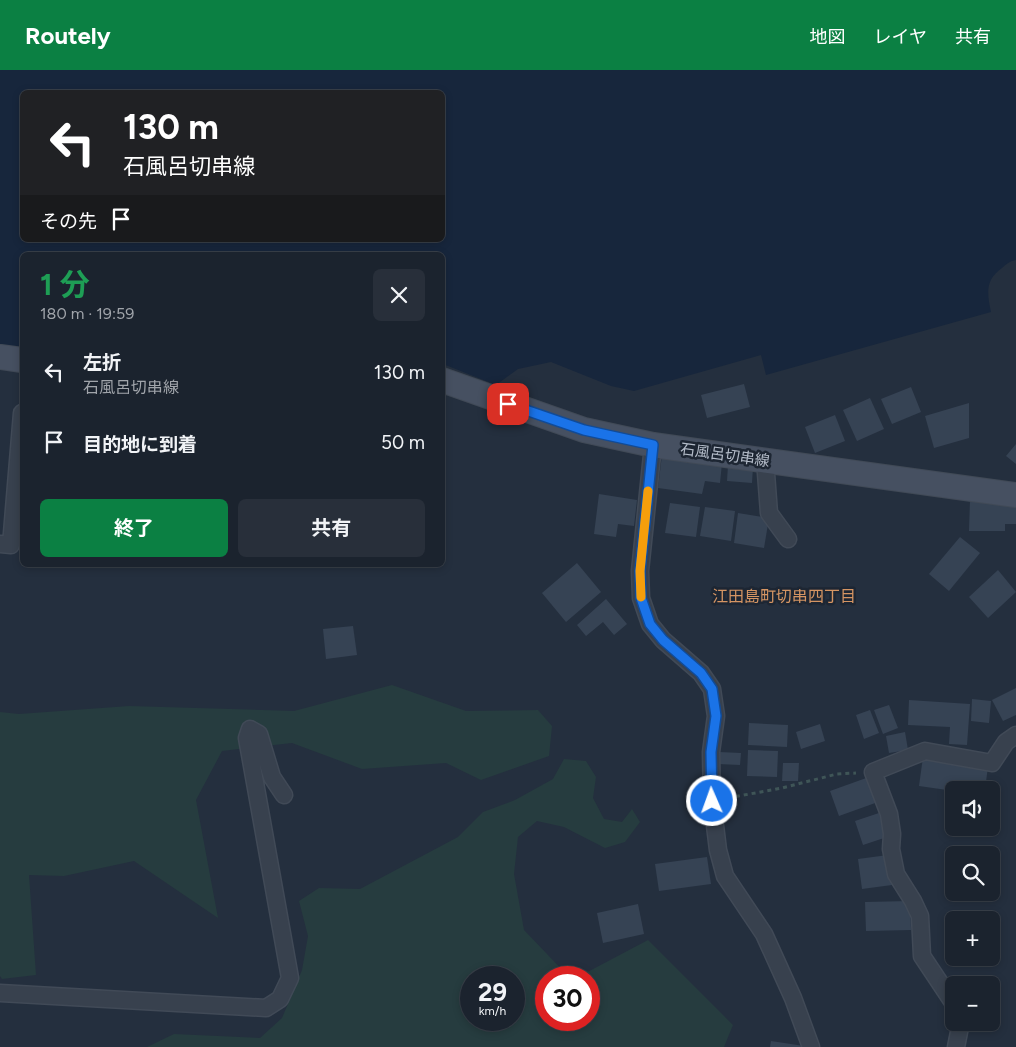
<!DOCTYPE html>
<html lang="ja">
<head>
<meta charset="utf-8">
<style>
	body { margin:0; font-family:Figtree,"Noto Sans JP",sans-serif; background:#282f3a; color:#f1f3f6; height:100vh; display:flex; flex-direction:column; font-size:19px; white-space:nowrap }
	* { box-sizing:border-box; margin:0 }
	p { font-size:16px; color:#a0a4aa }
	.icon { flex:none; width:28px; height:28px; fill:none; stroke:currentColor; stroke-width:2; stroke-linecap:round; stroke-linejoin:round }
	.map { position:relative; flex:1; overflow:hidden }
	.panel { position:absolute; left:20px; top:182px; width:425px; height:315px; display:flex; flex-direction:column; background:#1b232e; border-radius:8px; box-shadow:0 2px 8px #0003,0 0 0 1px #39404a }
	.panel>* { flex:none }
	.top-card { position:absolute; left:20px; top:20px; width:425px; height:152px; border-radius:8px; box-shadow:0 2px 8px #0003,0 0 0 1px #39404a; background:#202124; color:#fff; overflow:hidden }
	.buttons { position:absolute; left:945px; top:711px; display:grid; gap:10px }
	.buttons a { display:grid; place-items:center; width:55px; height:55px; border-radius:8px; background:#1b232e; box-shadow:0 2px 8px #0003,0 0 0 1px #39404a; font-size:25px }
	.speed { position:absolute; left:460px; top:896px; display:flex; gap:10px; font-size:25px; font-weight:700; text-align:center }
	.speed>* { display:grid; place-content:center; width:65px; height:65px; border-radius:50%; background:#1b232e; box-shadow:0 2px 8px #0003,0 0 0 1px #39404a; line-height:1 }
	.speed small { font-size:12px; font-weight:400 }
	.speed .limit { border:8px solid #d22; background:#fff; color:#111 }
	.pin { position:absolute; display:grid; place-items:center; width:42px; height:42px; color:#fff; margin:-21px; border-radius:10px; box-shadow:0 2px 8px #0006 }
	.me { position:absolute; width:55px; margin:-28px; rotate:358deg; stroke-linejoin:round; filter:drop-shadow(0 0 4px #0008) }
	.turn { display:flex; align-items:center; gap:18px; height:105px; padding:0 20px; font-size:22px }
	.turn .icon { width:65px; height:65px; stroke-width:2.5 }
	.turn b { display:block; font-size:35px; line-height:42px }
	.then { display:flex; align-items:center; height:48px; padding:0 20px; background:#0003; gap:10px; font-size:19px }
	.round { display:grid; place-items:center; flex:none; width:52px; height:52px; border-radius:8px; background:#282f3a }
	.overview { display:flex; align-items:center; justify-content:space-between; height:85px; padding:0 20px }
	h1 { font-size:30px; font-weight:700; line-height:38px; color:#1e9e55 }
	.button { display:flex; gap:10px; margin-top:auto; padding:10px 20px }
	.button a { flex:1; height:58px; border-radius:8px; background:#0b8043; color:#fff; font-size:20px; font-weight:700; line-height:58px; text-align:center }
	.button a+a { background:#282f3a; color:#f1f3f6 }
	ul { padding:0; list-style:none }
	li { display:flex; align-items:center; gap:15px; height:70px; padding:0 20px }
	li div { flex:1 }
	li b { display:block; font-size:19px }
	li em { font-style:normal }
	header { display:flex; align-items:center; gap:30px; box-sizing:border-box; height:70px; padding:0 25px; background:#0b8043; color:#fff }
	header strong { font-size:24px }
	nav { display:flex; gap:28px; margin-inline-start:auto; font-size:18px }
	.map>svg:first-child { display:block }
	.green { fill:#263c3f; fill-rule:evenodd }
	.water { fill:#17263c; fill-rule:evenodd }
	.building { fill:#364354 }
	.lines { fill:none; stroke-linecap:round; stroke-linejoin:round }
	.street-casing { stroke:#414a57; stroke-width:19 }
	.secondary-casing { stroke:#414a57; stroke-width:26 }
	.path { stroke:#3f5557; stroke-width:3; stroke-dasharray:4 4; stroke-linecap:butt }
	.street { stroke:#38414e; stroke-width:16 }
	.secondary { stroke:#465061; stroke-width:24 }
	.route-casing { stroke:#114b97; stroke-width:12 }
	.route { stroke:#1a73e8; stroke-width:9 }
	.slow { stroke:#f59e0b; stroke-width:9 }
	.labels { text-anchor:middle; stroke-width:5; stroke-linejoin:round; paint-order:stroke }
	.street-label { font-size:15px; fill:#b4bcc9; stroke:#1d2633 }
	.neighbourhood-label { font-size:16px; fill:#d59563; stroke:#1d2633 }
</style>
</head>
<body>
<header>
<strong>Routely</strong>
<nav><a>地図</a><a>レイヤ</a><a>共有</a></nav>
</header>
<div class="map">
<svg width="1016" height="977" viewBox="0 0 1016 977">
	<rect width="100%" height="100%" fill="#242f3e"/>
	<g class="green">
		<polygon points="392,615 466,641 538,640 552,656 549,686 481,710 446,693 362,699 292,673 222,681 196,730 218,848 134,791 64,806 29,805 36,905 2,909 0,906 0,642 19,644 129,636 294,641"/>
		<path d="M 564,689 L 586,691 L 596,707 L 593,728 L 604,749 L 622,752 L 632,739 L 640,752 L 625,772 L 605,778 L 564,757 L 537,751 L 518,767 L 514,804 L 524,860 L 569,907 L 546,908 L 546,950 L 589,950 L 589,908 L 578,907 L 648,870 L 733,955 L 724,977 L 147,977 L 174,964 L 260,968 L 282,948 L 302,900 L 308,866 L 299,831 L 319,818 L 360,819 L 458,767 L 483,742 L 515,730 L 553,709 ZM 471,908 L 514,908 L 514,950 L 471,950 Z"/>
	</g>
	<path class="water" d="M 0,0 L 1016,0 L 1016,190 C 1010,191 1006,194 1002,198 C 985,210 987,223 991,242 L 766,305 L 761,285 L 634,321 L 611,316 L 551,292 L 518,299 L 496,315 L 443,294 L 442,185 L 22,185 L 22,279 L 0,276 ZM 22,22 L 442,22 L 442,170 L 22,170 Z"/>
	<g class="building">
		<polygon points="744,314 750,337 707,348 701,325"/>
		<polygon points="911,317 921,342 892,354 881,329"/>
		<polygon points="870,328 884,359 857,371 843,340"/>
		<polygon points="969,333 969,368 934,378 925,346"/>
		<polygon points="835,345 845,371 815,383 805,357"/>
		<polygon points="1016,374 1016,394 1006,386"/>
		<polygon points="662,385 722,393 720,413 705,411 702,424 658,418"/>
		<polygon points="728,395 753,397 752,413 727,411"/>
		<polygon points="599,424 637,430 634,456 618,454 616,467 594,464"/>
		<polygon points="970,430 1016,431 1016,454 1005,454 1005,461 969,461"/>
		<polygon points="670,433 700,437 696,467 665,463"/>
		<polygon points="705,437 735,441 731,471 700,466"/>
		<polygon points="738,443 769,448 764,478 734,473"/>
		<polygon points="960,467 980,483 949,521 929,504"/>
		<polygon points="577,493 601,522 566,552 542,523"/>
		<polygon points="998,500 1016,522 988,548 969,527"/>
		<polygon points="606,529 627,554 614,565 603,552 586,566 577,555"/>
		<polygon points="353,556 357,585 326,589 323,559"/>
		<polygon points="1016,618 1016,645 1003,651 992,630"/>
		<polygon points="972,629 991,631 989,653 971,651"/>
		<polygon points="909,630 970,634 967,675 949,674 950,657 908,655"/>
		<polygon points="889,635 898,658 883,664 874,640"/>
		<polygon points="870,640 879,663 864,669 856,645"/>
		<polygon points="749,653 788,655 787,677 748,675"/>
		<polygon points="820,654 825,671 801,679 796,662"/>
		<polygon points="905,662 908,680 889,683 886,666"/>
		<polygon points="748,680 778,681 777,707 747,706"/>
		<polygon points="719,682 741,683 740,695 718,694"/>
		<polygon points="923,687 988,696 985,720 954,721 919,716"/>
		<polygon points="783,693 799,693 798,711 782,711"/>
		<polygon points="869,707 878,732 839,746 830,721"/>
		<polygon points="879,743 887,767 863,775 855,751"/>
		<polygon points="888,785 892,815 862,819 858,789"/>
		<polygon points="707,787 711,814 659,821 655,794"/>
		<polygon points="910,831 911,860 866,861 865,832"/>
		<polygon points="638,834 644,864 603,873 597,843"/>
		<polygon points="771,971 804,976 804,977 770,977"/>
	</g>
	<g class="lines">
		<defs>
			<g id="street">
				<polyline points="653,375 640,501 641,528 650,554 663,570 701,603 712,619 716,646 711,682 712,731 718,780 725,806 764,864 793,928 811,977"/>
				<polyline points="765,390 769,443 788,469"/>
				<polyline points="0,474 11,475 22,343"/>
				<polyline points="0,923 266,938 280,929 290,908 247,668 250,659 259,664 272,707 284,725"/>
				<polyline points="954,934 922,886 920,846 913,831 896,804 891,779 892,764 889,744 873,702 925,681 992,693 1006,672 1016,665"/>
				<polyline points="956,977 961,952"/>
			</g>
			<g id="secondary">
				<polyline points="0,287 22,290"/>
				<polyline points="442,310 584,360 653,375 1016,425"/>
			</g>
		</defs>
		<use href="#street" class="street-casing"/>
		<use href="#secondary" class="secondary-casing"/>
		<polyline class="path" points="728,728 782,718 837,704 856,703"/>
		<use href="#street" class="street"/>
		<use href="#secondary" class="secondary"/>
	</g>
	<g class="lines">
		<defs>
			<polyline id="route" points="508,334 584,360 653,375 640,501 641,528 650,554 663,570 701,603 712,619 716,646 711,682 712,731"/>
		</defs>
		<use href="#route" class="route-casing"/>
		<use href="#route" class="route"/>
		<polyline class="slow" points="641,527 640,501 648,421"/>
	</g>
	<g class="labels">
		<g class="street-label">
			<text transform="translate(725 385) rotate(8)" y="5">石風呂切串線</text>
		</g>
		<g class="neighbourhood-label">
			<text x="784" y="532">江田島町切串四丁目</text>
		</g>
	</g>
</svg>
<div class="buttons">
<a><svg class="icon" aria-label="sound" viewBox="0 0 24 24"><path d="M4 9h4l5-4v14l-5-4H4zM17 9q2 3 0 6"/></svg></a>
<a><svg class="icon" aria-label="search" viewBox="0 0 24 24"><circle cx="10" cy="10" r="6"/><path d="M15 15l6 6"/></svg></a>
<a>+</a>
<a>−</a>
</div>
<div class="speed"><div>29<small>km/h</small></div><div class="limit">30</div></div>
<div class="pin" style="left:508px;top:334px;background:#d93025"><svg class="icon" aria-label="arrive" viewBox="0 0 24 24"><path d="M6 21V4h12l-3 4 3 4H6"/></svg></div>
<svg class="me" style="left:712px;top:731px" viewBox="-20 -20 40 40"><circle r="17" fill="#1a73e8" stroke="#fff" stroke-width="3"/><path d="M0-11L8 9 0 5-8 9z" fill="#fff"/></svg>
<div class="top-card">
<div class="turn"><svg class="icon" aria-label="left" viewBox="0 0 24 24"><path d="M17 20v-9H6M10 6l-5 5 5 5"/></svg><div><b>130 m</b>石風呂切串線</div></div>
<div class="then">その先<svg class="icon" aria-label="arrive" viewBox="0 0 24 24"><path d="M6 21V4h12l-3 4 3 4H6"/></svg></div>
</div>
<section class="panel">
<div class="overview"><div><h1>1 分</h1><p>180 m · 19:59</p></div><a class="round"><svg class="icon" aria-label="close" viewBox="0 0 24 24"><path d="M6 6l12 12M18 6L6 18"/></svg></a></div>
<ul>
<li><svg class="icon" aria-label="left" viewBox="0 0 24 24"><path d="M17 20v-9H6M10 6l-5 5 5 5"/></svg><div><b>左折</b><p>石風呂切串線</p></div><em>130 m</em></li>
<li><svg class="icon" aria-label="arrive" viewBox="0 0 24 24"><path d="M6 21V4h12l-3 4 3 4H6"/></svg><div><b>目的地に到着</b></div><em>50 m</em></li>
</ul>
<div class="button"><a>終了</a><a>共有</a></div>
</section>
</div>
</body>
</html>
